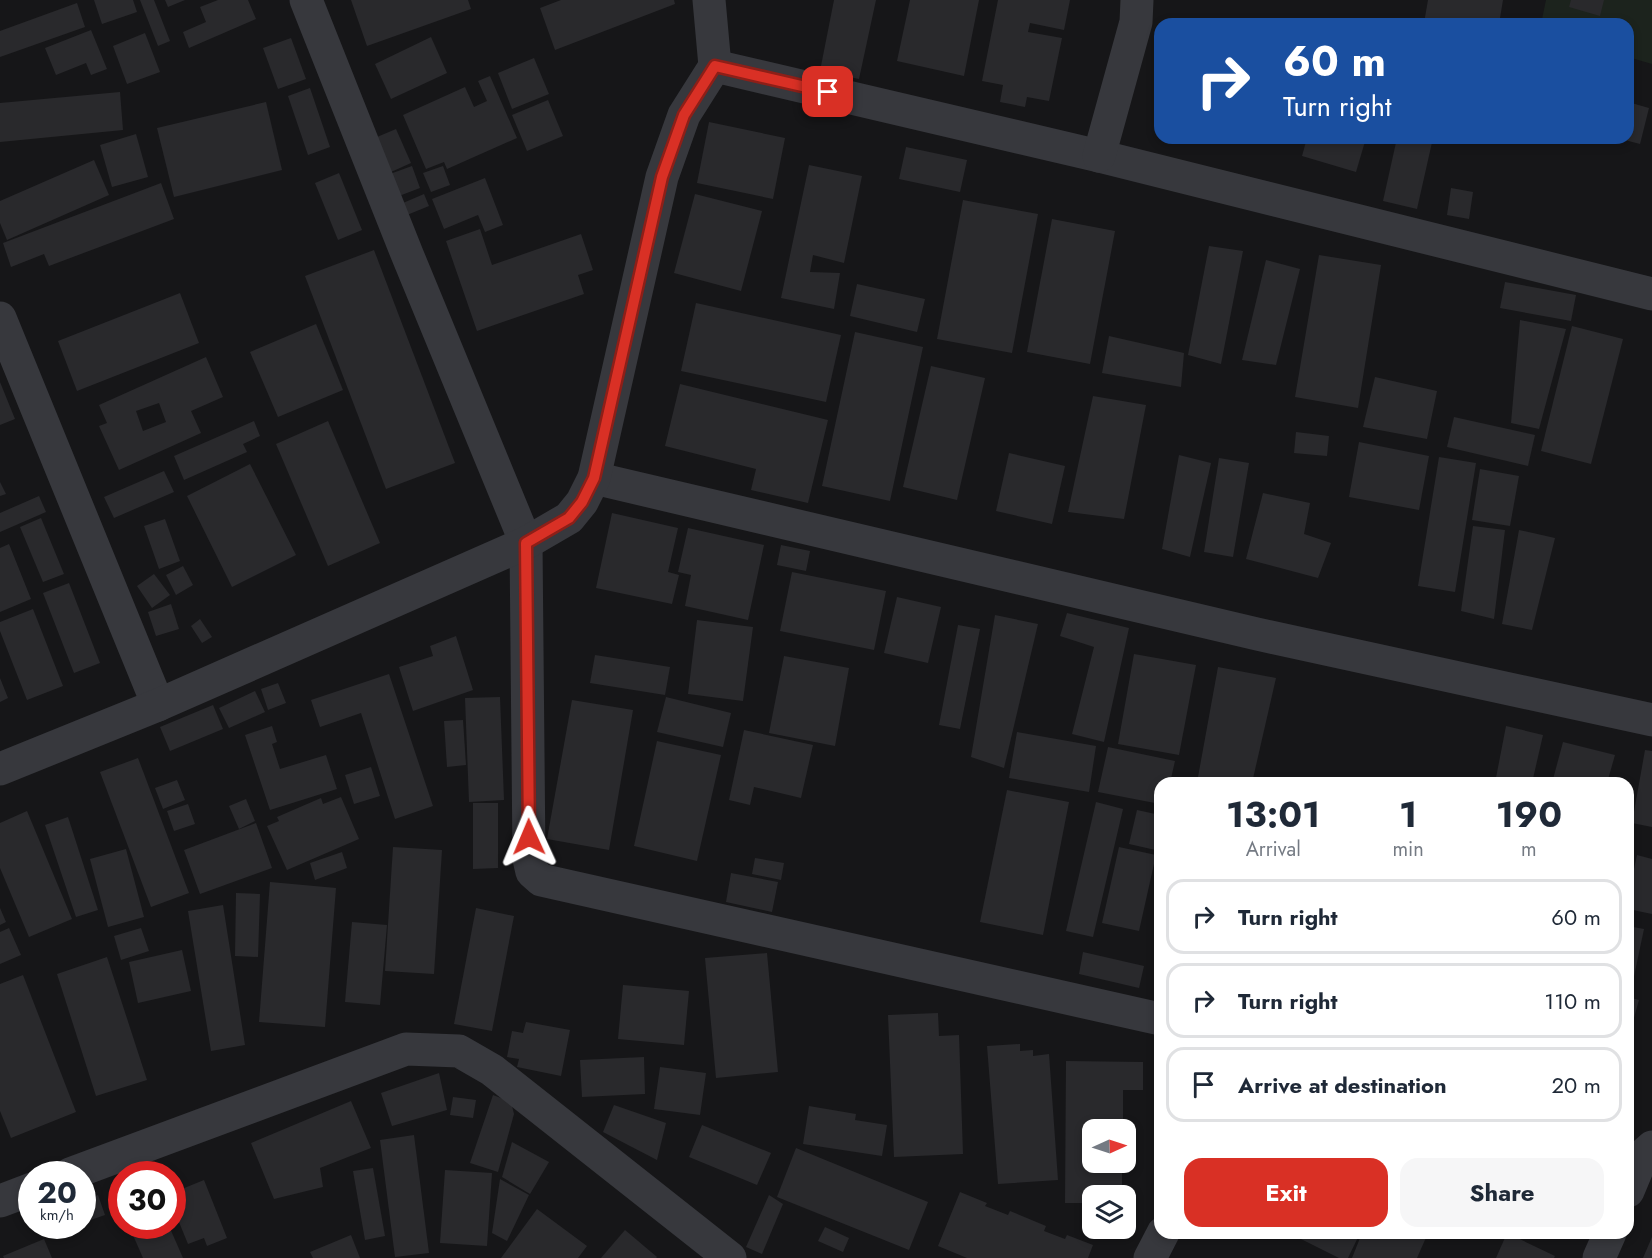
<!DOCTYPE html>
<html lang="en">
<head>
<meta charset="utf-8">
<style>
	body { margin:0; font-family:Jost,sans-serif; background:#f6f6f7; color:#1f2937; height:100vh; display:flex; flex-direction:column; font-size:22px; white-space:nowrap }
	* { box-sizing:border-box; margin:0 }
	p { font-size:20px; color:#747a83 }
	.icon { flex:none; width:33px; height:33px; fill:none; stroke:currentColor; stroke-width:2; stroke-linecap:round; stroke-linejoin:round }
	.map { position:relative; flex:1; overflow:hidden }
	.drawer { position:absolute; left:1154px; top:777px; width:480px; height:462px; display:flex; flex-direction:column; background:#fff; border-radius:18px; box-shadow:0 3px 9px #0003 }
	.drawer>* { flex:none }
	.top-card { position:absolute; left:1154px; top:18px; width:480px; height:126px; border-radius:18px; box-shadow:0 3px 9px #0003; background:#1a4fa0; color:#fff; overflow:hidden }
	.needle { width:39px; rotate:87deg }
	.buttons { position:absolute; left:1082px; top:1119px; display:grid; gap:12px }
	.buttons a { display:grid; place-items:center; width:54px; height:54px; border-radius:12px; background:#fff; box-shadow:0 3px 9px #0003; font-size:30px }
	.speed { position:absolute; left:18px; top:1161px; display:flex; gap:12px; font-size:30px; font-weight:700; text-align:center }
	.speed>* { display:grid; place-content:center; width:78px; height:78px; border-radius:50%; background:#fff; box-shadow:0 3px 9px #0003; line-height:1 }
	.speed small { font-size:15px; font-weight:400 }
	.speed .limit { border:9px solid #d22; background:#fff; color:#111 }
	.pin { position:absolute; display:grid; place-items:center; width:51px; height:51px; color:#fff; margin:-26px; border-radius:12px; box-shadow:0 3px 9px #0006 }
	.me { position:absolute; width:66px; margin:-33px; rotate:359deg; stroke-linejoin:round; filter:drop-shadow(0 0 4px #0008) }
	.turn { display:flex; align-items:center; gap:21px; height:126px; padding:0 30px; font-size:27px }
	.turn .icon { width:78px; height:78px; stroke-width:2.5 }
	.turn b { display:block; font-size:42px; line-height:51px }
	.eta { display:flex; justify-content:space-evenly; align-items:center; height:102px; text-align:center }
	.eta b { font-size:36px; font-weight:700; line-height:42px }
	.button { display:flex; gap:12px; margin-top:auto; padding:12px 30px }
	.button a { flex:1; height:69px; border-radius:18px; background:#d93025; color:#fff; font-size:24px; font-weight:700; line-height:69px; text-align:center }
	.button a+a { background:#f6f6f7; color:#1f2937 }
	ul { padding:0; list-style:none }
	li { display:flex; align-items:center; gap:18px; height:75px; margin:0 12px 9px; padding:0 18px; border:3px solid #e0e1e3; border-radius:18px }
	li div { flex:1 }
	li b { display:block; font-size:22px }
	li em { font-style:normal }
	.map>svg:first-child { display:block }
	.green { fill:#1c231d }
	.building { fill:#29292c; fill-rule:evenodd }
	.lines { fill:none; stroke-linecap:round; stroke-linejoin:round }
	.minor { stroke:#37383d; stroke-width:33 }
	.route-casing { stroke:#8d1f18; stroke-width:15 }
	.route { stroke:#d93025; stroke-width:10 }
</style>
</head>
<body>
<div class="map">
<svg width="1652" height="1258" viewBox="0 0 1652 1258">
	<rect width="100%" height="100%" fill="#161618"/>
	<polygon class="green" points="1546,0 1652,0 1652,64 1628,57 1628,24 1541,24"/>
	<g class="building">
		<polygon points="94,0 133,0 137,12 102,24"/>
		<polygon points="140,0 154,0 170,41 158,46"/>
		<polygon points="165,0 185,0 168,7"/>
		<polygon points="218,0 248,0 256,19 189,48 183,32 206,22 200,7"/>
		<polygon points="351,0 468,0 471,9 367,46"/>
		<polygon points="561,0 674,0 675,4 555,50 540,8"/>
		<polygon points="834,0 876,0 859,79 820,71"/>
		<polygon points="910,0 979,0 964,76 897,61"/>
		<polygon points="998,0 1070,0 1064,30 1030,23 1028,32 1062,38 1049,101 1027,97 1025,107 1000,102 1003,85 982,81"/>
		<polygon points="1428,0 1503,0 1499,24 1424,23"/>
		<polygon points="1571,0 1604,0 1600,16 1569,7"/>
		<polygon points="77,3 85,27 0,57 0,31"/>
		<polygon points="91,30 107,69 91,75 86,63 56,75 45,48"/>
		<polygon points="145,33 160,72 127,84 113,46"/>
		<polygon points="431,37 447,73 391,99 375,64"/>
		<polygon points="291,38 306,79 278,89 263,48"/>
		<polygon points="534,58 549,94 512,109 498,73"/>
		<polygon points="490,76 517,138 447,169 444,162 426,169 403,115 465,87 474,107 487,101 478,81"/>
		<polygon points="310,88 330,147 308,155 288,96"/>
		<polygon points="120,92 123,130 0,142 0,103"/>
		<polygon points="548,100 563,136 527,151 512,115"/>
		<polygon points="266,102 282,170 174,197 157,128"/>
		<polygon points="1628,102 1649,108 1640,144 1621,139 1628,138"/>
		<polygon points="709,122 785,138 773,199 697,183"/>
		<polygon points="396,129 411,163 391,172 377,137"/>
		<polygon points="136,134 148,177 112,187 100,145"/>
		<polygon points="1268,138 1290,138 1289,143"/>
		<polygon points="1307,138 1366,138 1356,172 1302,156"/>
		<polygon points="1397,138 1433,138 1417,209 1383,201"/>
		<polygon points="906,147 967,160 960,192 899,179"/>
		<polygon points="94,160 109,195 7,240 0,223 0,201"/>
		<polygon points="809,165 862,176 844,263 813,255 810,272 840,273 834,309 781,298"/>
		<polygon points="412,166 420,188 399,196 390,174"/>
		<polygon points="443,166 450,185 431,192 423,173"/>
		<polygon points="339,173 362,230 338,240 315,183"/>
		<polygon points="485,178 503,225 485,232 478,215 444,229 432,199"/>
		<polygon points="161,183 174,219 49,266 44,254 11,267 3,243"/>
		<polygon points="1451,188 1473,192 1469,219 1447,215"/>
		<polygon points="424,194 429,206 407,215 403,203"/>
		<polygon points="695,194 762,211 741,291 674,273"/>
		<polygon points="963,200 1038,214 1012,353 937,339"/>
		<polygon points="1052,219 1115,231 1090,364 1027,352"/>
		<polygon points="480,229 492,265 581,234 593,270 578,275 584,294 477,331 446,241"/>
		<polygon points="1209,246 1243,251 1221,364 1188,355"/>
		<polygon points="374,250 455,463 386,489 305,276"/>
		<polygon points="1319,255 1381,265 1358,408 1295,397"/>
		<polygon points="1266,260 1300,269 1276,365 1242,360"/>
		<polygon points="1505,282 1576,295 1571,321 1500,308"/>
		<polygon points="857,284 925,299 917,332 850,316"/>
		<polygon points="180,293 199,343 77,391 58,341"/>
		<polygon points="696,303 841,335 826,402 681,371"/>
		<polygon points="1520,320 1566,329 1539,429 1511,423"/>
		<polygon points="316,324 343,390 278,417 250,352"/>
		<polygon points="1572,326 1623,339 1591,464 1541,451"/>
		<polygon points="855,332 923,347 890,501 822,486"/>
		<polygon points="1109,336 1184,353 1181,387 1102,373"/>
		<path d="M 206,357 L 223,397 L 191,411 L 201,433 L 119,470 L 99,426 L 107,423 L 99,405 ZM 159,403 L 166,422 L 143,431 L 136,411 Z"/>
		<polygon points="931,366 985,378 957,500 903,487"/>
		<polygon points="1375,377 1437,391 1427,439 1363,427"/>
		<polygon points="0,382 15,419 0,425"/>
		<polygon points="680,384 828,420 808,503 751,490 756,469 665,446"/>
		<polygon points="1093,396 1146,405 1124,519 1068,512"/>
		<polygon points="1454,417 1535,435 1528,466 1447,447"/>
		<polygon points="254,421 260,436 243,444 247,452 184,480 174,456"/>
		<polygon points="328,421 380,543 328,566 276,444"/>
		<polygon points="1296,432 1329,436 1327,456 1294,453"/>
		<polygon points="1359,442 1429,456 1419,510 1349,497"/>
		<polygon points="1009,453 1065,466 1052,524 996,511"/>
		<polygon points="1179,455 1211,463 1190,557 1162,549"/>
		<polygon points="1439,457 1476,463 1455,592 1418,586"/>
		<polygon points="1219,458 1249,463 1233,557 1204,552"/>
		<polygon points="250,464 296,555 232,587 187,496"/>
		<polygon points="1480,469 1519,476 1510,526 1472,520"/>
		<polygon points="164,471 174,492 114,518 104,497"/>
		<polygon points="0,482 6,494 0,496"/>
		<polygon points="1263,493 1310,503 1304,534 1331,543 1318,578 1246,559"/>
		<polygon points="39,496 46,512 0,532 0,513"/>
		<polygon points="612,513 678,528 668,572 679,575 672,604 596,588"/>
		<polygon points="41,518 64,574 43,582 20,527"/>
		<polygon points="165,519 180,561 159,569 144,526"/>
		<polygon points="1473,526 1505,530 1494,619 1461,611"/>
		<polygon points="688,528 764,545 748,620 685,606 691,575 678,572"/>
		<polygon points="1519,530 1555,538 1532,630 1502,624"/>
		<polygon points="9,544 31,599 0,612 0,548"/>
		<polygon points="781,545 810,551 806,571 777,565"/>
		<polygon points="183,566 193,585 176,595 166,575"/>
		<polygon points="792,572 886,591 874,650 780,631"/>
		<polygon points="154,574 170,595 152,608 137,586"/>
		<polygon points="69,583 100,663 74,673 43,593"/>
		<polygon points="897,597 941,607 928,663 884,653"/>
		<polygon points="171,604 179,629 156,636 148,612"/>
		<polygon points="33,609 63,686 27,700 0,631 0,622"/>
		<polygon points="1067,613 1129,628 1104,742 1072,734 1094,647 1060,636"/>
		<polygon points="995,615 1038,624 1004,768 971,757"/>
		<polygon points="200,619 212,637 202,643 191,626"/>
		<polygon points="697,620 753,627 743,701 688,694"/>
		<polygon points="958,625 980,629 960,729 939,725"/>
		<polygon points="456,636 473,690 413,711 399,667 433,656 430,646"/>
		<polygon points="1134,654 1196,665 1179,755 1118,744"/>
		<polygon points="595,655 670,667 665,695 590,683"/>
		<polygon points="784,656 849,668 835,746 769,733"/>
		<polygon points="1218,667 1276,678 1252,783 1217,783 1198,777"/>
		<polygon points="389,674 433,806 395,819 361,713 320,727 311,700"/>
		<polygon points="0,678 8,698 0,702"/>
		<polygon points="278,683 286,703 268,710 261,689"/>
		<polygon points="255,691 265,712 229,728 219,708"/>
		<polygon points="500,697 504,800 469,802 465,698"/>
		<polygon points="666,697 731,713 723,747 657,732"/>
		<polygon points="572,700 633,710 609,850 547,839"/>
		<polygon points="213,705 223,729 170,751 160,727"/>
		<polygon points="463,720 466,765 447,767 444,721"/>
		<polygon points="272,726 277,742 272,744 280,769 326,755 337,789 270,810 245,735"/>
		<polygon points="1506,726 1543,735 1532,783 1495,783"/>
		<polygon points="744,730 813,745 801,798 754,787 750,805 729,800"/>
		<polygon points="1017,732 1096,746 1089,792 1009,778"/>
		<polygon points="657,741 721,755 697,861 634,846"/>
		<polygon points="1563,742 1615,755 1607,783 1552,783"/>
		<polygon points="1108,747 1175,761 1170,783 1160,783 1160,804 1098,792"/>
		<polygon points="1645,750 1652,751 1652,827 1632,823"/>
		<polygon points="138,758 189,893 151,907 100,772"/>
		<polygon points="371,767 380,796 354,804 345,775"/>
		<polygon points="177,780 185,800 163,809 155,788"/>
		<polygon points="1007,790 1069,802 1043,935 980,922"/>
		<polygon points="341,797 359,839 287,870 267,826 279,821 277,817 321,798 323,804"/>
		<polygon points="246,799 255,821 239,829 229,806"/>
		<polygon points="1096,802 1123,809 1093,937 1066,931"/>
		<polygon points="473,803 498,803 498,868 473,869"/>
		<polygon points="188,804 195,824 174,831 167,811"/>
		<polygon points="1137,810 1160,815 1160,851 1129,844"/>
		<polygon points="27,811 72,919 29,937 0,868 0,823"/>
		<polygon points="68,817 98,910 76,917 45,825"/>
		<polygon points="256,823 272,868 200,894 184,850"/>
		<polygon points="393,847 442,850 434,974 385,971"/>
		<polygon points="1119,847 1156,855 1139,931 1102,923"/>
		<polygon points="126,849 144,917 108,927 90,859"/>
		<polygon points="342,852 347,868 315,880 310,863"/>
		<polygon points="1637,855 1652,859 1652,914 1628,909 1628,897"/>
		<polygon points="755,858 784,863 781,880 752,874"/>
		<polygon points="731,873 778,882 772,912 726,902"/>
		<polygon points="270,882 336,888 325,1027 259,1022"/>
		<polygon points="236,893 260,894 258,957 235,956"/>
		<polygon points="223,905 245,1045 211,1051 188,911"/>
		<polygon points="0,908 6,922 0,925"/>
		<polygon points="476,908 514,916 492,1031 454,1024"/>
		<polygon points="352,922 387,925 380,1005 345,1002"/>
		<polygon points="1628,926 1644,929 1632,986 1628,986"/>
		<polygon points="9,928 21,955 0,964 0,932"/>
		<polygon points="141,928 149,951 121,960 114,936"/>
		<polygon points="182,950 191,991 138,1003 129,962"/>
		<polygon points="1083,952 1144,966 1139,988 1079,974"/>
		<polygon points="767,953 778,1072 716,1078 705,958"/>
		<polygon points="107,957 147,1080 96,1096 57,974"/>
		<polygon points="23,975 76,1112 11,1138 0,1111 0,984"/>
		<polygon points="623,985 689,991 684,1045 618,1039"/>
		<polygon points="1628,997 1639,1000 1628,1039"/>
		<polygon points="938,1013 939,1036 959,1035 963,1154 894,1157 888,1015"/>
		<polygon points="526,1022 570,1030 561,1076 517,1067 519,1059 507,1057 512,1031 523,1033"/>
		<polygon points="1020,1044 1020,1051 1033,1050 1033,1056 1049,1054 1058,1180 998,1184 987,1046"/>
		<polygon points="644,1057 645,1094 582,1097 580,1060"/>
		<polygon points="1066,1061 1143,1062 1143,1090 1123,1090 1123,1130 1092,1130 1092,1162 1122,1162 1122,1196 1092,1196 1092,1203 1065,1203"/>
		<polygon points="660,1067 706,1073 700,1115 654,1109"/>
		<polygon points="439,1073 447,1110 392,1126 381,1093"/>
		<polygon points="493,1095 511,1102 514,1114 498,1172 470,1163"/>
		<polygon points="453,1097 476,1100 473,1118 450,1115"/>
		<polygon points="351,1101 371,1148 320,1168 323,1187 274,1199 251,1143"/>
		<polygon points="614,1105 666,1123 657,1160 603,1132"/>
		<polygon points="809,1106 856,1114 855,1120 887,1125 882,1156 803,1144"/>
		<polygon points="702,1125 771,1153 757,1185 689,1157"/>
		<polygon points="414,1135 429,1253 395,1257 380,1140"/>
		<polygon points="512,1142 549,1162 530,1194 502,1177"/>
		<polygon points="796,1148 928,1202 909,1250 777,1197"/>
		<polygon points="373,1168 385,1236 365,1240 353,1171"/>
		<polygon points="445,1170 492,1173 487,1246 440,1243"/>
		<polygon points="500,1179 529,1195 507,1241 492,1233"/>
		<polygon points="204,1180 227,1238 207,1246 204,1238 188,1244 172,1205 172,1193"/>
		<polygon points="960,1192 987,1203 985,1206 1008,1215 1010,1211 1046,1226 1044,1231 1065,1239 1067,1235 1093,1245 1088,1258 967,1258 938,1246"/>
		<polygon points="98,1195 105,1215 82,1223 82,1201"/>
		<polygon points="769,1195 783,1204 762,1254 746,1247"/>
		<polygon points="537,1209 587,1246 578,1258 501,1258"/>
		<polygon points="46,1226 75,1226 49,1235"/>
		<polygon points="129,1226 169,1226 183,1258 143,1258"/>
		<polygon points="825,1227 849,1238 843,1252 818,1241"/>
		<polygon points="625,1230 657,1257 656,1258 601,1258"/>
		<polygon points="1289,1233 1360,1233 1348,1258 1339,1258"/>
		<polygon points="1362,1233 1428,1233 1417,1258 1352,1258"/>
		<polygon points="1507,1233 1555,1256 1554,1258 1496,1258"/>
		<polygon points="351,1235 360,1258 313,1258 310,1252"/>
		<polygon points="1652,1237 1652,1258 1643,1258"/>
		<polygon points="44,1239 52,1258 4,1258 3,1256"/>
	</g>
	<g class="lines">
		<g class="minor">
			<polyline points="306,0 407,254 526,543 529,859 532,872 541,880 1160,1019"/>
			<polyline points="715,66 1099,156 1652,294"/>
			<polyline points="1099,156 1136,22 1137,0"/>
			<polyline points="0,318 158,705"/>
			<polyline points="594,478 1257,634 1652,720"/>
			<polyline points="0,769 158,705 526,543 569,518 582,502 594,478 662,177 684,115 715,66 709,0"/>
			<polyline points="70,1174 406,1049 459,1051 492,1070 730,1258"/>
			<polyline points="1628,1191 1643,1155 1652,1147"/>
			<polyline points="0,1201 32,1189"/>
			<polyline points="1150,1258 1163,1233"/>
			<polyline points="1599,1258 1610,1233"/>
		</g>
	</g>
	<g class="lines">
		<defs>
			<polyline id="route" points="529,837 526,543 569,518 582,502 594,478 662,177 684,115 715,66 828,92"/>
		</defs>
		<use href="#route" class="route-casing"/>
		<use href="#route" class="route"/>
	</g>
</svg>
<div class="buttons">
<a><svg class="needle" viewBox="-14 -14 28 28"><path d="M0-13l5 13h-10z" fill="#e53935"/><path d="M0 13l5-13h-10z" fill="#747a83"/></svg></a>
<a><svg class="icon" aria-label="layers" viewBox="0 0 24 24"><path d="M12 4l9 5-9 5-9-5zM3 14l9 5 9-5"/></svg></a>
</div>
<div class="speed"><div>20<small>km/h</small></div><div class="limit">30</div></div>
<div class="pin" style="left:828px;top:92px;background:#d93025"><svg class="icon" aria-label="arrive" viewBox="0 0 24 24"><path d="M6 21V4h12l-3 4 3 4H6"/></svg></div>
<svg class="me" style="left:529px;top:837px" viewBox="-20 -20 40 40"><path d="M0-17L14 15 0 8-14 15z" fill="#d93025" stroke="#fff" stroke-width="4"/></svg>
<div class="top-card">
<div class="turn"><svg class="icon" aria-label="right" viewBox="0 0 24 24"><path d="M7 20v-9h11M14 6l5 5-5 5"/></svg><div><b>60 m</b>Turn right</div></div>
</div>
<section class="drawer">
<div class="eta">
<div><b>13:01</b><p>Arrival</p></div>
<div><b>1</b><p>min</p></div>
<div><b>190</b><p>m</p></div>
</div>
<ul>
<li><svg class="icon" aria-label="right" viewBox="0 0 24 24"><path d="M7 20v-9h11M14 6l5 5-5 5"/></svg><div><b>Turn right</b></div><em>60 m</em></li>
<li><svg class="icon" aria-label="right" viewBox="0 0 24 24"><path d="M7 20v-9h11M14 6l5 5-5 5"/></svg><div><b>Turn right</b></div><em>110 m</em></li>
<li><svg class="icon" aria-label="arrive" viewBox="0 0 24 24"><path d="M6 21V4h12l-3 4 3 4H6"/></svg><div><b>Arrive at destination</b></div><em>20 m</em></li>
</ul>
<div class="button"><a>Exit</a><a>Share</a></div>
</section>
</div>
</body>
</html>
